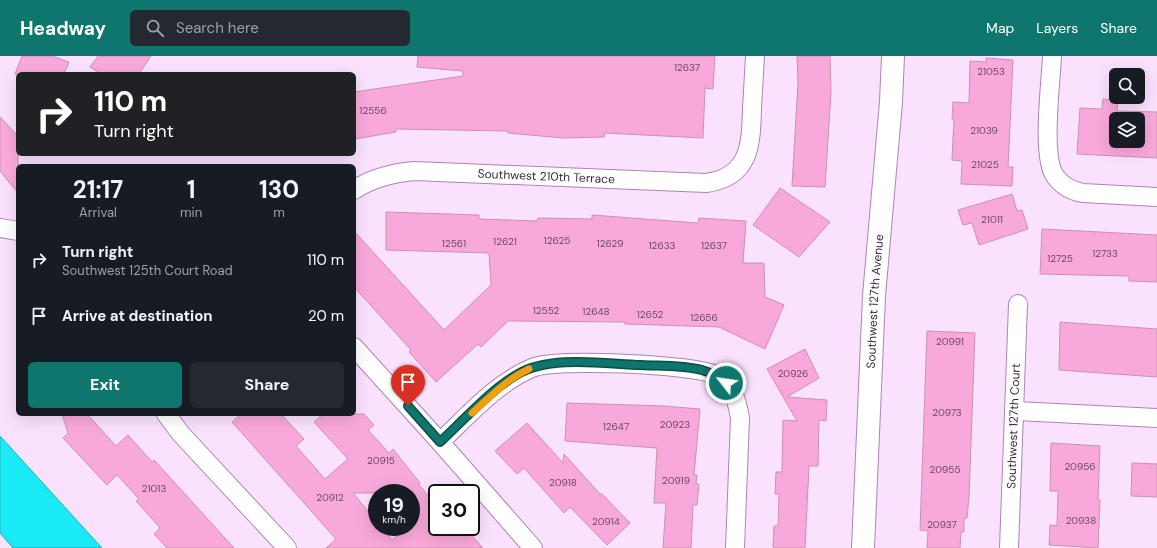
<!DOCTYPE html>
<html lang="en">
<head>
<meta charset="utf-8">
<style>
	body { margin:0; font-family:"DM Sans",sans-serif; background:#242831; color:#f1f3f6; height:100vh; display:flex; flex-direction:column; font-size:15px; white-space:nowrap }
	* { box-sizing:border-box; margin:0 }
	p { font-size:13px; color:#9ea1a6 }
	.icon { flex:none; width:22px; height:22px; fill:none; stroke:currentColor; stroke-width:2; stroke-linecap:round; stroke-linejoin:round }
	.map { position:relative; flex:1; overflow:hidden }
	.details { position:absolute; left:16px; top:108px; width:340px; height:252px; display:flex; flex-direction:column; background:#171b24; border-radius:6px; box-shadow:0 4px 16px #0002 }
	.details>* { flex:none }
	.hud { position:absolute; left:16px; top:16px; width:340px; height:84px; border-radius:6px; box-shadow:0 4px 16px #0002; background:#202124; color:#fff; overflow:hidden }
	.controls { position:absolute; left:1109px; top:12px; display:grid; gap:8px }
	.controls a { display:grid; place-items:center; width:36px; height:36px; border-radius:6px; background:#171b24; box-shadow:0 4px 16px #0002; font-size:20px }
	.speed { position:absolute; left:368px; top:428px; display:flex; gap:8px; font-size:20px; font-weight:700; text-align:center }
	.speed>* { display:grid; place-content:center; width:52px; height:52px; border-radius:50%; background:#171b24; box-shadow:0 4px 16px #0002; line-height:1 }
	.speed small { font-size:10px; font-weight:400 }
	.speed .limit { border:2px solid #111; border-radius:6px; background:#fff; color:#111 }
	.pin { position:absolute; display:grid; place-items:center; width:34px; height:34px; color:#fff; margin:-41px -17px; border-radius:50% 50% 50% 0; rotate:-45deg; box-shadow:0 0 4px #0007 }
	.pin .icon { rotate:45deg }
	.me { position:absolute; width:44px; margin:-22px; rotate:300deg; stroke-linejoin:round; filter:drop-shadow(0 0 3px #0008) }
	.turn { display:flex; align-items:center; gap:14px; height:84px; padding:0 12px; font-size:18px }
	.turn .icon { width:52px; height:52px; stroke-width:2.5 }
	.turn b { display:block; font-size:28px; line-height:34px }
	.eta { display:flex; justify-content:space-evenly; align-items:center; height:68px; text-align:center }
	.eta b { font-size:24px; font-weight:700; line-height:28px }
	.primary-button { display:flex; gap:8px; margin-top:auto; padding:8px 12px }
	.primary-button a { flex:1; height:46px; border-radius:6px; background:#0f766e; color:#fff; font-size:16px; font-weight:700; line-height:46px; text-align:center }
	.primary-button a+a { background:#242831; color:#f1f3f6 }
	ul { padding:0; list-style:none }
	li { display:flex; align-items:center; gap:12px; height:56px; padding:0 12px }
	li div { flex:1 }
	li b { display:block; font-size:15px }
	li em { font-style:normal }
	header { display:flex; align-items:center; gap:24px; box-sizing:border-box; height:56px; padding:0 20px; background:#0f766e; color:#fff }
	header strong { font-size:19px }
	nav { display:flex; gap:22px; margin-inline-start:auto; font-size:14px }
	.search { width:280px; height:36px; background:#242831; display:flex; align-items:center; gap:10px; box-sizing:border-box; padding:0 14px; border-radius:6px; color:#9ea1a6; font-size:15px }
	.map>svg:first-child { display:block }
	.water { fill:#19eaf6; stroke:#23b0be }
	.building { fill:#f9a8db; stroke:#c992b4; fill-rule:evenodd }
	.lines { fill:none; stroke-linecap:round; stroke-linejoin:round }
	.street-casing { stroke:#ac85b3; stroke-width:20 }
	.secondary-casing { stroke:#ac85b3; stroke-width:24 }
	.street { stroke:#fff; stroke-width:18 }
	.secondary { stroke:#fff; stroke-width:22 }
	.route-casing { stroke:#0a4d48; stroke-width:10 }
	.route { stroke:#0f766e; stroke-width:7 }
	.slow { stroke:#f59e0b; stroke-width:7 }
	.labels { text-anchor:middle; stroke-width:3; stroke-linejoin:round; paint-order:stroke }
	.number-label { font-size:10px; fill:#6a4964 }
	.street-label { font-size:12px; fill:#3a293c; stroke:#fae1fe }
</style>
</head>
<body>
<header>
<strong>Headway</strong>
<div class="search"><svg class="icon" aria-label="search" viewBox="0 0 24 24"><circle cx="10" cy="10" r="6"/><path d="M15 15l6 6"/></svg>Search here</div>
<nav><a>Map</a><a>Layers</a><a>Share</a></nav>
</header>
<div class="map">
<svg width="1157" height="492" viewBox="0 0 1157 492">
	<rect width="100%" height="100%" fill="#fae1fe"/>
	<polygon class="water" points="0,380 102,492 13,492 0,477"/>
	<g class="building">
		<polygon points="22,0 52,0 69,6 64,18 15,18"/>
		<polygon points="98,0 151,0 139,18 101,18 90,11"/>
		<polygon points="418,0 715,0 713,33 705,32 703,82 605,77 604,81 563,82 508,77 508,75 396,73 396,76 355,83 354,36 463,20 463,15 417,11"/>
		<polygon points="797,0 830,0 831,36 825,131 792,130 798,27"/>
		<polygon points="986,2 1013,4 1008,111 1013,111 1012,130 961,128 962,105 952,104 954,63 952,63 953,46 969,47 970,5 986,6"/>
		<path d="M 1103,43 L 1118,44 L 1117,55 L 1157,56 L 1157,102 L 1077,98 L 1080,52 L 1102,53 ZM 1116,63 L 1138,63 L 1138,85 L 1116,85 Z"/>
		<polygon points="0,61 18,80 18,137 0,115"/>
		<polygon points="780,132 830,166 799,201 753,169"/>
		<polygon points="1012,138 1017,155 1022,154 1028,173 979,189 972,167 963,169 958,154"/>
		<polygon points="386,156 479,159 479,163 537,165 538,162 592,163 592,159 698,167 699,162 746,165 743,207 764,207 765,241 784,249 765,293 719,271 625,268 625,266 508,265 481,291 478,288 436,326 409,296 411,294 354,231 354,175 444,274 491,229 489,197 386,194"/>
		<polygon points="1042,173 1157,179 1157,226 1129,225 1129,220 1040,218"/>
		<polygon points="1060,266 1157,273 1157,321 1059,314"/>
		<polygon points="927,275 975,277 969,441 967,462 964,462 964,476 961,476 960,492 927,492 928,475 920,474"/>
		<polygon points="805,293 819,322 787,341 827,344 826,365 819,364 818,410 809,410 805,492 777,492 773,491 774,470 778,470 779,438 775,438 776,416 782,416 783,364 797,365 767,313"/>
		<polygon points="567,347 665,350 700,353 694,419 697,419 696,428 699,428 697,449 693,449 691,492 663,492 666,447 654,447 657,392 565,385"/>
		<polygon points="62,358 87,358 116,390 128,379 152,406 154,404 234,492 167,492 154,478 160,472 136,445 139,443 117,419 107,429 63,382 68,377"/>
		<path d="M 241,358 L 281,358 L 304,383 L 296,390 L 325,423 L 348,403 L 314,366 L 323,358 L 364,358 L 374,369 L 368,374 L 389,397 L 393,393 L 420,427 L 418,428 L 437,449 L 437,471 L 464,471 L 483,492 L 326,492 L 336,483 L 232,366 ZM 353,437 L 411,437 L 411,471 L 406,471 L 392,484 L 381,471 L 377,471 L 377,466 Z"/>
		<polygon points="527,367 563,407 564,398 600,438 602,438 630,467 607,489 570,451 564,457 524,412 517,418 495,395"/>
		<polygon points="1051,387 1100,390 1098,444 1100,444 1098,492 1049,489 1050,469 1057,470 1058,435 1050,435"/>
		<polygon points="1132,407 1157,408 1157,441 1131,440"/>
	</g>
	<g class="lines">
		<defs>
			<g id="street">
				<path d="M 1052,0 C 1051,27 1041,100 1055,120 C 1062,130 1072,135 1083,137 L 1157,141"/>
				<path id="s1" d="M 354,134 C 372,122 392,117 414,115 L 706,127 C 750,121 751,89 752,53 C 753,35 754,18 755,0"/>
				<polyline points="0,172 18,175"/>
				<polyline points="354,291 440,386 533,492"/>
				<polyline points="1015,355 1157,362"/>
				<polyline points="166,358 181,378 287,492"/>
				<path d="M 440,386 C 468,360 496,327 532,312 C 556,302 692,308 716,319 C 733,327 737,345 740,362 L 735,492"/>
				<path id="s2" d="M 1009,492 L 1018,248"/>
			</g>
			<g id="secondary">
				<path id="s3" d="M 863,492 L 874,240 L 891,46 L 893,0"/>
			</g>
		</defs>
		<use href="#street" class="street-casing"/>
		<use href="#secondary" class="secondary-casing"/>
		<use href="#street" class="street"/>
		<use href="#secondary" class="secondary"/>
	</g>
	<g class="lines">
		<defs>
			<path id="route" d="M 408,350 L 440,386 C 464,364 490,334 518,318 C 551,299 605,308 641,309 C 661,310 683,309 702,314 C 712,317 719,321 726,327"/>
		</defs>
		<use href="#route" class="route-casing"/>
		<use href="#route" class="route"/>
		<path class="slow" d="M 472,357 C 490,341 507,323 529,313"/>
	</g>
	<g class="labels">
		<g class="number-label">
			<text x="687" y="15">12637</text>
			<text x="991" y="19">21053</text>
			<text x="373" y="58">12556</text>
			<text x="984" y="78">21039</text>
			<text x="985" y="112">21025</text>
			<text x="992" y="167">21011</text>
			<text x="557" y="188">12625</text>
			<text x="505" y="189">12621</text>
			<text x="454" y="191">12561</text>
			<text x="610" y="191">12629</text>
			<text x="662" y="193">12633</text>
			<text x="714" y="193">12637</text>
			<text x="1105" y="201">12733</text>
			<text x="1060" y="206">12725</text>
			<text x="546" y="258">12552</text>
			<text x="596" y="259">12648</text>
			<text x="650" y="262">12652</text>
			<text x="704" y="265">12656</text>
			<text x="950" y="289">20991</text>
			<text x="793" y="321">20926</text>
			<text x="947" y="360">20973</text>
			<text x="675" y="372">20923</text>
			<text x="616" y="374">12647</text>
			<text x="381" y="408">20915</text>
			<text x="1080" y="414">20956</text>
			<text x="945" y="417">20955</text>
			<text x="676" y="428">20919</text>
			<text x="563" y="430">20918</text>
			<text x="154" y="436">21013</text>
			<text x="330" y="445">20912</text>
			<text x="1081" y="468">20938</text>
			<text x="606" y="469">20914</text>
			<text x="942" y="472">20937</text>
		</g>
		<g class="street-label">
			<text dy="4" stroke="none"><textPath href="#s1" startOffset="196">Southwest 210th Terrace</textPath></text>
			<text dy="4" stroke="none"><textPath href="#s3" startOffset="247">Southwest 127th Avenue</textPath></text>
			<text dy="4" stroke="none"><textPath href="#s2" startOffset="122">Southwest 127th Court</textPath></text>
		</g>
	</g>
</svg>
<div class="controls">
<a><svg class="icon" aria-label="search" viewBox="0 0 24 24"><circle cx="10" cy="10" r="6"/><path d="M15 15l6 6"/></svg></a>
<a><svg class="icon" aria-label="layers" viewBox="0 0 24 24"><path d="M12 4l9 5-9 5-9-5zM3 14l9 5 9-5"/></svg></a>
</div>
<div class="speed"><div>19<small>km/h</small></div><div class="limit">30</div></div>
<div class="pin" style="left:408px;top:350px;background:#d93025"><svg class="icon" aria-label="arrive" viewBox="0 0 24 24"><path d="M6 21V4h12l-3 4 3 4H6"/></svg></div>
<svg class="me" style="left:726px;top:327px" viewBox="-20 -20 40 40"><circle r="17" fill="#0f766e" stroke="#fff" stroke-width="3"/><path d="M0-11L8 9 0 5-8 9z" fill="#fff"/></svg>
<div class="hud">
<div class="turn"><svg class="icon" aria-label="right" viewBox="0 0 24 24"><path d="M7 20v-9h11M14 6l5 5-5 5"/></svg><div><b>110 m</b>Turn right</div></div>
</div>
<section class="details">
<div class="eta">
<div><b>21:17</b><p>Arrival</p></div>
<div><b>1</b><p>min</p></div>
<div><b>130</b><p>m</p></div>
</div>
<ul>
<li><svg class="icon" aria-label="right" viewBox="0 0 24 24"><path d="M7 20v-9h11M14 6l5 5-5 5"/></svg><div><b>Turn right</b><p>Southwest 125th Court Road</p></div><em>110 m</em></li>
<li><svg class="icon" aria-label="arrive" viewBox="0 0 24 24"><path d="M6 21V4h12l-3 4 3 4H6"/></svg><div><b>Arrive at destination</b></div><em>20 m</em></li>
</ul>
<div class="primary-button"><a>Exit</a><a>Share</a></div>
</section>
</div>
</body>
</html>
